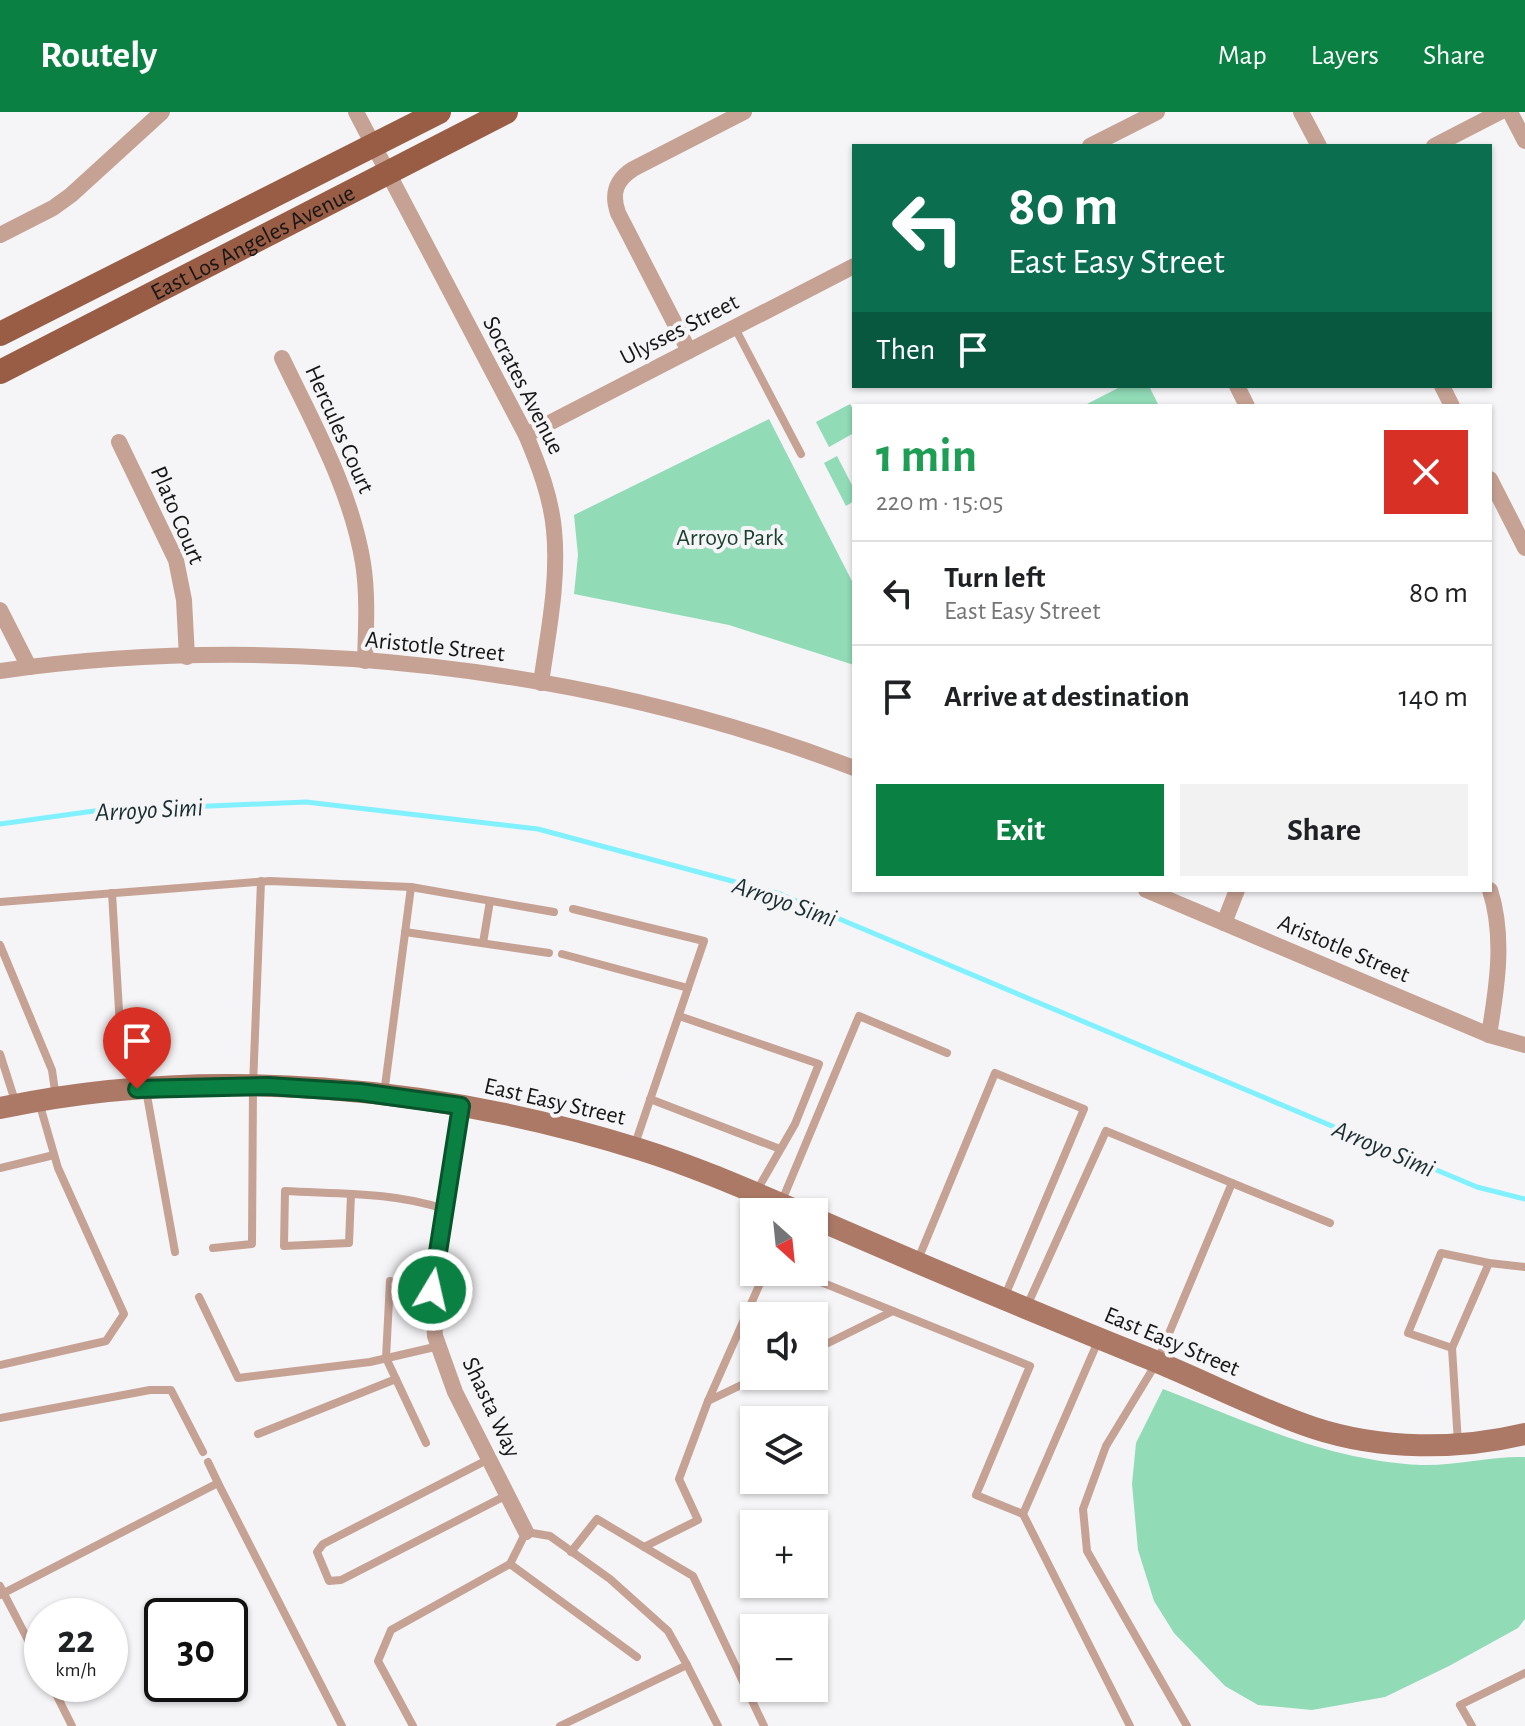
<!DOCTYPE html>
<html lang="en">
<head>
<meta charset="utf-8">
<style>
	body { margin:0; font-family:"Alegreya Sans",sans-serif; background:#f2f2f2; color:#202124; height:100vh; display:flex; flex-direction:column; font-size:30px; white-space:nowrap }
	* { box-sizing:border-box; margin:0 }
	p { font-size:26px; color:#757577 }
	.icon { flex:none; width:44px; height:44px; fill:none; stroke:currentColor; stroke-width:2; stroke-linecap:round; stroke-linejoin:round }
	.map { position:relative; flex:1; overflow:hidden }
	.drawer { position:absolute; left:852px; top:292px; width:640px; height:488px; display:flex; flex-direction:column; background:#fff; border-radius:0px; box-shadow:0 2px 6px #0004 }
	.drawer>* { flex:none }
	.top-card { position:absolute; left:852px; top:32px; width:640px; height:244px; border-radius:0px; box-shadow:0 2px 6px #0004; background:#0b6e4f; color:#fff; overflow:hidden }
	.needle { width:52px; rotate:153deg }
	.fabs { position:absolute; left:740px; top:1086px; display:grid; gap:16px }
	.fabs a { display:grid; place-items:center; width:88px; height:88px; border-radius:0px; background:#fff; box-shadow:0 2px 6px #0004; font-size:40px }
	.speed { position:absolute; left:24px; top:1486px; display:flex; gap:16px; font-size:40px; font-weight:700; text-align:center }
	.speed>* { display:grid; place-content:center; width:104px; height:104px; border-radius:50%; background:#fff; box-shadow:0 2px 6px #0004; line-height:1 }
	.speed small { font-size:20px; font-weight:400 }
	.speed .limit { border:4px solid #111; border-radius:12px; background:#fff; color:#111 }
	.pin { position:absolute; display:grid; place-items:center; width:68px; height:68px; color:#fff; margin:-82px -34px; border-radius:50% 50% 50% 0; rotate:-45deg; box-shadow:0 0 8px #0007 }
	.pin .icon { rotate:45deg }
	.me { position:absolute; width:88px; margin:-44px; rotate:9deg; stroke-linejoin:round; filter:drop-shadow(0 0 6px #0008) }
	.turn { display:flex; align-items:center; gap:28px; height:168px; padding:0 24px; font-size:36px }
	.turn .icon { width:104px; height:104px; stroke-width:2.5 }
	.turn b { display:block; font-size:56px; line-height:68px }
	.then { display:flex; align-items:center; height:76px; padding:0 24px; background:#0003; gap:16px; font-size:30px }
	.round { display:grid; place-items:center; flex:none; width:84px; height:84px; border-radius:0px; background:#f2f2f2 }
	.head { display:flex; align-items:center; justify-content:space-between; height:136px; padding:0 24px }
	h1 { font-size:48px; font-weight:700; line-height:60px; color:#1e9e55 }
	.button { display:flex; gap:16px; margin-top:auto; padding:16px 24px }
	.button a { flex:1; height:92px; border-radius:0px; background:#0b8043; color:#fff; font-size:32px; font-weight:700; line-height:92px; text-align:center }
	.button a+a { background:#f2f2f2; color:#202124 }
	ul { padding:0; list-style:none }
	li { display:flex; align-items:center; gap:24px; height:104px; padding:0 24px; border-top:2px solid #e0e0e0 }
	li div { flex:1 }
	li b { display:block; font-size:30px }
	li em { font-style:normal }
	header { display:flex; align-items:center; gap:48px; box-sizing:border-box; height:112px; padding:0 40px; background:#0b8043; color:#fff }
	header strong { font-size:38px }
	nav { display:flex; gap:44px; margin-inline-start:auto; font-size:28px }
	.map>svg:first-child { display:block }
	.green { fill:#91dbb7 }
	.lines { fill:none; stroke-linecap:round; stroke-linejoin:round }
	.stream { stroke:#81f0ff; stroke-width:5 }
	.lane { stroke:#c6a294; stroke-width:8 }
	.street { stroke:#c6a294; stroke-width:16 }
	.secondary { stroke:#ac7966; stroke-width:22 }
	.primary { stroke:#995c44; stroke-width:24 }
	.route-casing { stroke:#07532c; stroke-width:20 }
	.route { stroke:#0b8043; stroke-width:14 }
	.labels { text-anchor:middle; stroke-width:8; stroke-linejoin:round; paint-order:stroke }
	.street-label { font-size:24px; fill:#161616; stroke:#f5f5f7 }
	.park-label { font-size:24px; fill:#1b4130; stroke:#f5f5f7 }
	.water-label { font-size:26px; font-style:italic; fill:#1a2e31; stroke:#f5f5f7 }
</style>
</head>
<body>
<header>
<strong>Routely</strong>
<nav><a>Map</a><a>Layers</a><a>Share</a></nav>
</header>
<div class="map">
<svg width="1525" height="1614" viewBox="0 0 1525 1614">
	<rect width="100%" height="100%" fill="#f5f5f7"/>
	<g class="green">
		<polygon points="1122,274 1149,274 1158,292 1183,294 1083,294"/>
		<polygon points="850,292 854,299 854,321 829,335 816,310"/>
		<polygon points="769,307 854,473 854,553 729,513 574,482 578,443 574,403"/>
		<polygon points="837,344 854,377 854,389 846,394 824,351"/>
		<path d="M 1163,1277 C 1248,1310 1329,1349 1421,1353 C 1456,1354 1491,1344 1525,1345 L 1525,1507 L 1518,1516 L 1449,1554 L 1385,1585 L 1312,1598 L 1258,1593 L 1225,1574 L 1174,1521 L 1154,1489 L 1138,1438 L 1132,1372 L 1136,1331 Z"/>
	</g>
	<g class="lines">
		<polyline class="stream" points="0,712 94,699 306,690 538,717 780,782 1477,1075 1525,1087"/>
		<g class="lane">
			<polyline points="735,216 801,342"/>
			<polyline points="112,781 121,932 136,974"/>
			<polyline points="0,790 270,769 411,775 554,800"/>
			<polyline points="573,797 704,829 634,1035"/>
			<polyline points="405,820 549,841"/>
			<polyline points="483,831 490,789"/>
			<polyline points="0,833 52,958 56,986"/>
			<polyline points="562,842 688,876"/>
			<polyline points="679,904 819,952 795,1012 756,1080"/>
			<polyline points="0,942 16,992"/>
			<polyline points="146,978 175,1140"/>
			<polyline points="384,982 411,775"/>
			<polyline points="650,987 780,1037"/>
			<polyline points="0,1056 54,1043"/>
			<polyline points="1232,1071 1330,1111"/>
			<path d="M 351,1082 L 349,1131 L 284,1134 L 285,1079 C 338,1082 394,1080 444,1097"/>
			<polyline points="781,1091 859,904 947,941"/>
			<polyline points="213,1136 252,1132 253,974 261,769"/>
			<polyline points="917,1150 995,961 1084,997 1004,1186"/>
			<polyline points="796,1160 893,1199"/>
			<polyline points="390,1169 386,1246 426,1331"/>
			<polyline points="199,1185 238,1266 370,1250 439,1234"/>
			<polyline points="1026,1196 1106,1019 1232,1071 1157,1250 1106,1334 1083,1397 1087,1439 1187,1614"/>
			<polyline points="1099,1227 1023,1402 1130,1614"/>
			<polyline points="1452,1236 1408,1221 1441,1141 1489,1151"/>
			<polyline points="814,1238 893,1199 1030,1254 976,1383 1023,1402"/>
			<polyline points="0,1253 106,1229 124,1202 58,1056 39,990"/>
			<polyline points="760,1264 708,1289 765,1160"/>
			<polyline points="0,1306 150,1278 171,1278 203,1340"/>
			<polyline points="258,1322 396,1267"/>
			<polyline points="1458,1331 1452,1236 1489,1151 1525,1155"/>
			<polyline points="489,1347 323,1432 317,1440 329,1469 341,1468 507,1383"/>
			<polyline points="208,1350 218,1371"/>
			<polyline points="644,1435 698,1408 679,1367 708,1289"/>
			<polyline points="571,1440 597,1407 693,1464 764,1614"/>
			<polyline points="510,1452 637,1545"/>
			<polyline points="0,1474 42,1555"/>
			<polyline points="0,1483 218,1371 342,1614"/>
			<polyline points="687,1553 718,1614"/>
			<polyline points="51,1572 72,1614"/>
			<polyline points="413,1614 378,1549 391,1518 510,1452 526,1420 550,1424 610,1467 668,1519 687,1553 560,1614"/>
			<polyline points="1472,1614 1460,1593 1525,1561"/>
		</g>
		<g class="street">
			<path d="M 356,0 L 526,323 C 539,354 551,385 554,418 C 559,469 548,521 541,571"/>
			<polyline points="1301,0 1319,34"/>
			<polyline points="1510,0 1525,29"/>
			<polyline points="1090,34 1157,0"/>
			<polyline points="1434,34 1500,0"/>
			<polyline points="0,123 53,96 71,83 162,0"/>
			<path d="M 689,239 L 618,101 C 611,81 616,68 633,57 L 744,0"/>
			<path d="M 282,246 C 314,313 351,378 363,451 C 368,483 366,517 365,549"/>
			<polyline points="1237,274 1247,294"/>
			<polyline points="1442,274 1452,294"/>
			<polyline points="526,323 854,154"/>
			<polyline points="119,330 176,448 184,488 187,545"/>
			<polyline points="1490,367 1525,436"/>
			<polyline points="0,498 29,555"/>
			<path d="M 0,559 C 280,519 590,555 854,656"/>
			<polyline points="1146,778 1489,923 1525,933"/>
			<polyline points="1224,811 1237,778"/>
			<path d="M 1489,923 C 1497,875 1505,825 1490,778"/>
			<polyline points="461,994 432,1178 435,1224 455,1280 526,1420"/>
		</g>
		<g class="secondary">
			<path d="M 0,996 C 208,952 440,974 642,1038 C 696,1055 748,1078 800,1100"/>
			<path d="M 814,1106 C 922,1153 1031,1199 1140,1243 C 1199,1266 1254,1296 1314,1316 C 1381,1338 1458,1338 1525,1322"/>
		</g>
		<g class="primary">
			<polyline points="0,222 439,0"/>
			<path id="s1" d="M 0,260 L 506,0"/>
		</g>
	</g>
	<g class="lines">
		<defs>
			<polyline id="route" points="137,977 268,974 360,980 461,994 432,1178"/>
		</defs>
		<use href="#route" class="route-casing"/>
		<use href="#route" class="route"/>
	</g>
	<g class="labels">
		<g class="street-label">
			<text dy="8" stroke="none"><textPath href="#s1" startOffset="284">East Los Angeles Avenue</textPath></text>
			<text transform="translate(679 217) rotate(-27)" y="8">Ulysses Street</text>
			<text transform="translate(524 273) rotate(63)" y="8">Socrates Avenue</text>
			<text transform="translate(340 317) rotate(66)" y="8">Hercules Court</text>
			<text transform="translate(178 403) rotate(67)" y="8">Plato Court</text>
			<text transform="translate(435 534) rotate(6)" y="8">Aristotle Street</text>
			<text transform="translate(1344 836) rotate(23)" y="8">Aristotle Street</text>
			<text transform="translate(555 989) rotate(13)" y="8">East Easy Street</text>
			<text transform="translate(1172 1229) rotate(23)" y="8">East Easy Street</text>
			<text transform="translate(492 1295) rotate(65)" y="8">Shasta Way</text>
		</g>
		<g class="park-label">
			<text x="730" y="433">Arroyo Park</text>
		</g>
		<g class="water-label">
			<text transform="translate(149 697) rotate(-3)" y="9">Arroyo Simi</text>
			<text transform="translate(785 789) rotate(19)" y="9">Arroyo Simi</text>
			<text transform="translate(1384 1036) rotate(23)" y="9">Arroyo Simi</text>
		</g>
	</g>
</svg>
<div class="fabs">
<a><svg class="needle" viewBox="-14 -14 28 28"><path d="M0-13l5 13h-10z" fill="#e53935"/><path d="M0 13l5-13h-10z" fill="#757577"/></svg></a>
<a><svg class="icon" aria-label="sound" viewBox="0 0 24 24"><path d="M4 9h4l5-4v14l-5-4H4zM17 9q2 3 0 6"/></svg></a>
<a><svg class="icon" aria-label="layers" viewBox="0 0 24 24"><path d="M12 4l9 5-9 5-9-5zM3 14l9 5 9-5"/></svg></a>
<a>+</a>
<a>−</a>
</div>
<div class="speed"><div>22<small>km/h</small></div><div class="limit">30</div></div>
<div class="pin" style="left:137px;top:977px;background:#d93025"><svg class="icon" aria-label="arrive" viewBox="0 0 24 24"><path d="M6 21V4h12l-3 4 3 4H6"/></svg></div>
<svg class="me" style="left:432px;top:1178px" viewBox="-20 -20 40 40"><circle r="17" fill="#0b8043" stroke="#fff" stroke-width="3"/><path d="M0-11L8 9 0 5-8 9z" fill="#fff"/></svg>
<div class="top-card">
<div class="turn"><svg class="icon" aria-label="left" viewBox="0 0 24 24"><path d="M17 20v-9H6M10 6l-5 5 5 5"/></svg><div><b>80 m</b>East Easy Street</div></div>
<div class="then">Then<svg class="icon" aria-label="arrive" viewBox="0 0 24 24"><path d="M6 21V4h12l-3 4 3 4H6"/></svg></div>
</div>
<section class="drawer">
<div class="head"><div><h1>1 min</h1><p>220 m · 15:05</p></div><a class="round" style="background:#d93025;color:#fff"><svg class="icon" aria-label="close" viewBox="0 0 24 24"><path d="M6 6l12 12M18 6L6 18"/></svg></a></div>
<ul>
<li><svg class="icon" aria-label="left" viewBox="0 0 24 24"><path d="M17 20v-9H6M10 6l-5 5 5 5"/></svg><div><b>Turn left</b><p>East Easy Street</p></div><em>80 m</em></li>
<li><svg class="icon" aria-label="arrive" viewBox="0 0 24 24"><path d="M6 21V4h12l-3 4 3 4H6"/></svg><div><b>Arrive at destination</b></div><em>140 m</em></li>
</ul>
<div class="button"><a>Exit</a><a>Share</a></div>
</section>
</div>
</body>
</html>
